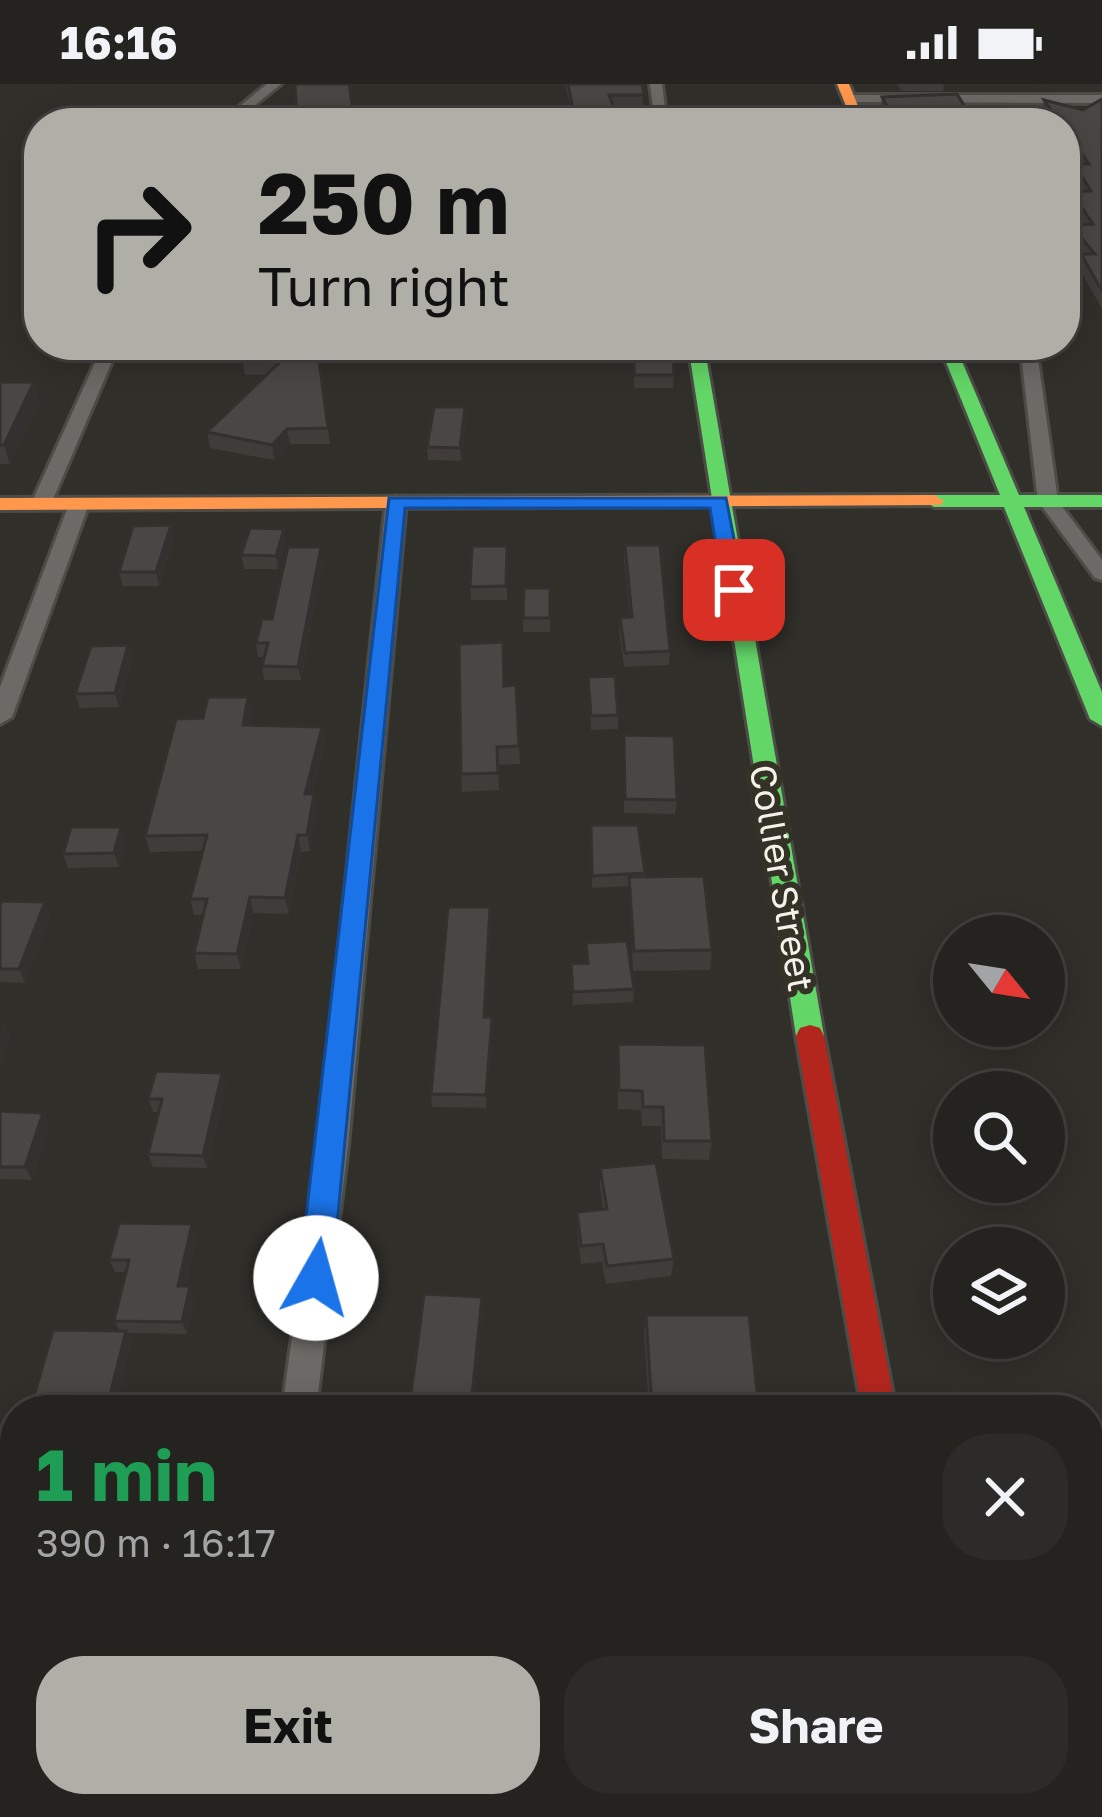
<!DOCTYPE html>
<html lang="en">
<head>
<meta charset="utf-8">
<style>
	body { margin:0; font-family:"Golos Text",sans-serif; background:#2c2b29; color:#f1f3f6; height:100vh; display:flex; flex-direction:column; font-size:45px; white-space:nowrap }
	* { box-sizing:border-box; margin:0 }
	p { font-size:39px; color:#a3a4a5 }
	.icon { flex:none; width:66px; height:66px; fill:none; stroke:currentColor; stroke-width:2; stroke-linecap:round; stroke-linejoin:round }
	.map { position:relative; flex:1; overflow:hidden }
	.side { position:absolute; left:0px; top:1311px; width:1104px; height:423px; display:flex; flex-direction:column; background:#242320; border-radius:48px 48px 0 0; box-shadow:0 6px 30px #0003,0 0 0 3px #41403e }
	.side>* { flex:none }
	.hud { position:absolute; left:24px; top:24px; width:1056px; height:252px; border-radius:48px; box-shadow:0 6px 30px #0003,0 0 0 3px #41403e; background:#afaea7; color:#111; overflow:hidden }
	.needle { width:78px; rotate:120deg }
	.buttons { position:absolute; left:933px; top:831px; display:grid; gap:24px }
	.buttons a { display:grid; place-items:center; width:132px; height:132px; border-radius:50%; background:#242320; box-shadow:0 6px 30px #0003,0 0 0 3px #41403e; font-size:60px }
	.pin { position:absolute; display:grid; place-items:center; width:102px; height:102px; color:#fff; margin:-51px; border-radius:24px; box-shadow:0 6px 18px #0006 }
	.me { position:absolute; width:132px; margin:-66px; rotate:7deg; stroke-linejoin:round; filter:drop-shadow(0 0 9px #0008) }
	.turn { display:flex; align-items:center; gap:42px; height:252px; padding:0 36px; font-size:54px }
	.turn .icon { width:156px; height:156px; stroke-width:2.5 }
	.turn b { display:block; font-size:84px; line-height:102px }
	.round { display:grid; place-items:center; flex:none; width:126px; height:126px; border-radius:48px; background:#2c2b29 }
	.summary { display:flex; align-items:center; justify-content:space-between; height:204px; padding:0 36px }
	h1 { font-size:72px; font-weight:700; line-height:90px; color:#1e9e55 }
	.cta { display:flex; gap:24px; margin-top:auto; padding:24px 36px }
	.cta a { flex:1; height:138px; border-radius:48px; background:#afaea7; color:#111; font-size:48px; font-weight:700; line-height:138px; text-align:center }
	.cta a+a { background:#2c2b29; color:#f1f3f6 }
	.status { display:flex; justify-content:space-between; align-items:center; height:84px; padding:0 60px; background:#242320; direction:ltr }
	.status svg { height:33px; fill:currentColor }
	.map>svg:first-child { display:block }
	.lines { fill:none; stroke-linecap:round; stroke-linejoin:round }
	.street-casing { stroke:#4c4b46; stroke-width:6 }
	.fast-casing { stroke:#4c4b46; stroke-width:6 }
	.slow-casing { stroke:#4c4b46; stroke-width:6 }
	.jam-casing { stroke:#4c4b46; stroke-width:6 }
	.street { fill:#6c6a66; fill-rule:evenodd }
	.fast { fill:#63d668; fill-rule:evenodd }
	.slow { fill:#ff974d; fill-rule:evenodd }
	.jam { fill:#b3261e; fill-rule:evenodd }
	.wall { fill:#3f3c3a }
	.shaded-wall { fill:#33312f }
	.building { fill:#494643; stroke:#33312f; stroke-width:3 }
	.route { fill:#1a73e8; stroke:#114b97; stroke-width:3 }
	.labels { text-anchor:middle; stroke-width:12; stroke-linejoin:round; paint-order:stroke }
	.street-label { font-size:36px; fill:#f4f2eb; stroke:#343126 }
</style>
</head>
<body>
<div class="status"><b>16:16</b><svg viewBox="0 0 49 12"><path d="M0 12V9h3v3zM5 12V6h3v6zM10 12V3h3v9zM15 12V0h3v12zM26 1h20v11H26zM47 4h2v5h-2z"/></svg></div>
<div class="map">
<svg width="1102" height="1733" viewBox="0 0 1102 1733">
	<rect width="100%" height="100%" fill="#302f2a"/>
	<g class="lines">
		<defs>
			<g id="street">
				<polygon points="267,0 281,0 233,39 219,39"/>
				<polygon points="650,0 662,0 667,39 655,39"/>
				<polygon points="845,11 1102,11 1102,19 849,18"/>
				<polygon points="103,261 119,261 51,420 34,424 31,420"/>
				<polygon points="1020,261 1036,261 1058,417 1102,476 1102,496 1095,494 1038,417"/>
				<polygon points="396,412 406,418 348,1062 316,1326 282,1326 318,1062 386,418"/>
				<polygon points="79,414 89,420 12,633 0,640 0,603 69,420"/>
				<polygon points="227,1719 269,1719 267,1733 225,1733"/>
				<polygon points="921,1719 963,1719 965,1733 923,1733"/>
			</g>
			<g id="fast">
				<polygon points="688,261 704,261 824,952 820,960 800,960 796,952"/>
				<polygon points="939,261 955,261 1019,411 1102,411 1102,423 1024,423 1102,608 1102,642 1090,635 1004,423 934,423 924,417 934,411 1000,411"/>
			</g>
			<g id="slow">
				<polygon points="837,0 849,0 865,39 853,39"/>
				<polygon points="934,411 944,417 941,421 0,426 0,414"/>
			</g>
			<polygon id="jam" points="810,941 820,944 824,952 896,1326 862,1326 796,952 800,944"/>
		</defs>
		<use href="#street" class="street-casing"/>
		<use href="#fast" class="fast-casing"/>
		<use href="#slow" class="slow-casing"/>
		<use href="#jam" class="jam-casing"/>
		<use href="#street" class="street"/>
		<use href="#fast" class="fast"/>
		<use href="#slow" class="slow"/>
		<use href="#jam" class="jam"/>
	</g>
	<g class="wall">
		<polygon points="565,0 642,0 643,21 613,21 616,29 616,39 565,39 564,25 571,25"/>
		<polygon points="897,0 944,0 943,7 901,7"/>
		<polygon points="882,13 975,39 886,39 880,27"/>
		<polygon points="1102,15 1102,225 1078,182 1082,170 1067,152 1070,141 1082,140 1068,119 1071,108 1081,107 1071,91 1074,80 1079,80 1065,60 1065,39 1051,39 1042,26 1044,16 1083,26"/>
		<polygon points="246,261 354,261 351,274 319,274 330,360 290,360 274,376 210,364 207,348 266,291 245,291 242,276"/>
		<polygon points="634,261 674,291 673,304 634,304"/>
		<polygon points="0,298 40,317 10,380 0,380"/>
		<polygon points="466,336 461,377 428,376 427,363"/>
		<polygon points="171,441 174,455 159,502 123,502 119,488"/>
		<polygon points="284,445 286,458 278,485 244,485 241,471"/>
		<polygon points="625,461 670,567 669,581 624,583 619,547 620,534 630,533 624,475"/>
		<polygon points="507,462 507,516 471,516 470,503"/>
		<polygon points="323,477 301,596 264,596 262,582 264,573 258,573 256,559 272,535"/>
		<polygon points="524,504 550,504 550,548 523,548"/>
		<polygon points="128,561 132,575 119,623 80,624 75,610"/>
		<polygon points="588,593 618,631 618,645 591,646"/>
		<polygon points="516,601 520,680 498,681 499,706 462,708 461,690 504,602"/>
		<polygon points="252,629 249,641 322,643 325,659 312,710 314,710 317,726 310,767 301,768 289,830 254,829 241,885 198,885 194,869 203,831 194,831 190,815 202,767 150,768 145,752 203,634"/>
		<polygon points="623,665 677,716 675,730 624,729"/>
		<polygon points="591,741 645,789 645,793 712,866 710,886 633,887 629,802 592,804"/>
		<polygon points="126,756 119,783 68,784 63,770"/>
		<polygon points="45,818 50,832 25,899 0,898 0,822"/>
		<polygon points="491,837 485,933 493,947 486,1024 432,1023 431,1010"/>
		<polygon points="586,859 634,905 633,918 573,921 571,880 586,879"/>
		<polygon points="618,960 712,1057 709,1076 662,1075 661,1042 642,1042 641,1026 618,1025"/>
		<polygon points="226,1002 207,1084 153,1083 148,1070 159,1028 153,1028 148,1015"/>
		<polygon points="0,1027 43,1029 49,1042 32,1096 0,1095"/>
		<polygon points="600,1084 674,1175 671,1192 606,1200 602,1178 581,1180 577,1146 577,1128 603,1125 600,1103"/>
		<polygon points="196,1152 186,1202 195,1214 187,1250 127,1249 132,1259 120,1247 114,1237 126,1188 115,1188 109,1176"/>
		<polygon points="483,1224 473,1323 413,1321 411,1310"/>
		<polygon points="646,1231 759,1326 649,1326 644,1248"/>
		<polygon points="15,1377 15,1472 0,1472 0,1388 12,1388"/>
	</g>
	<g class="shaded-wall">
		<polygon points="34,298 40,317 10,380 4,361"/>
		<polygon points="465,323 466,336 461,377 460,364"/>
		<polygon points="287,345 290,360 274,376 272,361"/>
		<polygon points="171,441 174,455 159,502 156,488"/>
		<polygon points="284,445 286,458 278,485 276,472"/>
		<polygon points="321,463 323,477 301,596 298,583"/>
		<polygon points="128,561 132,575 119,623 115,609"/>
		<polygon points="248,613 252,629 246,657 243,641"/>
		<polygon points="322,643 325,659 308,726 305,710"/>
		<polygon points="314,710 317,726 310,767 307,751"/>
		<polygon points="121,743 126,756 119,783 114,769"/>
		<polygon points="298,751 301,768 289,830 285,814"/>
		<polygon points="250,813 254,829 241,885 237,870"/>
		<polygon points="45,818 50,832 25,899 19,885"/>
		<polygon points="490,823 491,837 484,947 484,933"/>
		<polygon points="492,933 493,947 486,1024 486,1011"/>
		<polygon points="5,939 11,953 0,985 0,953"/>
		<polygon points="222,989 226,1002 207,1084 203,1072"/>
		<polygon points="43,1029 49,1042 32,1096 25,1083"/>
		<polygon points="192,1140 196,1152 183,1214 178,1202"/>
		<polygon points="190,1202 195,1214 187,1250 182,1238"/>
		<polygon points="482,1213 483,1224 473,1323 472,1312"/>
		<polygon points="126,1247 132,1259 116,1326 109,1326 107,1323"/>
	</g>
	<g class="building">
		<polygon points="295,0 349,0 355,39 297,39"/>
		<polygon points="568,0 642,0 644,11 609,11 616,29 598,30 600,39 568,39 564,25 573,25"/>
		<polygon points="957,10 975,39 896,39 882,13"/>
		<polygon points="1102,15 1102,207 1081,170 1095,170 1070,141 1093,140 1071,108 1091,107 1074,80 1089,80 1065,46 1065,39 1060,39 1044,16 1083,26"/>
		<polygon points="246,261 317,261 328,344 287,345 272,361 207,348 282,276 242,276"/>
		<polygon points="634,261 673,261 674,291 634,291"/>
		<polygon points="0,298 34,298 4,361 0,361"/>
		<polygon points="434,323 465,323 460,364 427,363"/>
		<polygon points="171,441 156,488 119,488 133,442"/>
		<polygon points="250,444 284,445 276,472 241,471"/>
		<polygon points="625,461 660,461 670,567 625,569 620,534 632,533"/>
		<polygon points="472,462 507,462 506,502 470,503"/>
		<polygon points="288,463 321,463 298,583 262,582 268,559 256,559 262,535 272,535"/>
		<polygon points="524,504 550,504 550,534 523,534"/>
		<polygon points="503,558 504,602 516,601 519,662 497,663 498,689 461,690 459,560"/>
		<polygon points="128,561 115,609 75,610 91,562"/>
		<polygon points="615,592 618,631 591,632 588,593"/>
		<polygon points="208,613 248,613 243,641 322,643 305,710 314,710 307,751 298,751 285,814 250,813 237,870 194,869 207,815 190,815 207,751 145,752 176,635 203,634"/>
		<polygon points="624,651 674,652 677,716 625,715"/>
		<polygon points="591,741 638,741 645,789 592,792"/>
		<polygon points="71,743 121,743 114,769 63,770"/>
		<polygon points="704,792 712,866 634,867 629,793"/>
		<polygon points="2,817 45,818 19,885 0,885 0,822"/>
		<polygon points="448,823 490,823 484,933 492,933 486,1011 431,1010"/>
		<polygon points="627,857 634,905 573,908 571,880 588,879 586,859"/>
		<polygon points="618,960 705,961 712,1057 664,1057 663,1023 643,1023 642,1007 619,1006"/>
		<polygon points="156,987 222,989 203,1072 148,1070 162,1015 148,1015"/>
		<polygon points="0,1027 43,1029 25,1083 0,1083"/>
		<polygon points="656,1079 674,1175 607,1182 603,1160 581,1162 577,1128 607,1125 600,1084"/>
		<polygon points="119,1139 192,1140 178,1202 190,1202 182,1238 114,1237 129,1176 109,1176"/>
		<polygon points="424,1210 482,1213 472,1312 411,1310"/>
		<polygon points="646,1231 749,1231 759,1326 652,1326"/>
		<polygon points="53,1246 126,1247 107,1323 114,1323 113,1326 30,1326"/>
		<polygon points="15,1377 15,1463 0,1463 0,1388 12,1388"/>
	</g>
	<polygon class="route" points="389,414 726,414 744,506 734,513 723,506 710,424 405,424 332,1194 328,1204 316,1209 304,1204 299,1194"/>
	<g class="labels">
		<g class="street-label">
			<text transform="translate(782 794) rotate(80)" y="13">Collier Street</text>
		</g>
	</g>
</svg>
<div class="buttons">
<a><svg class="needle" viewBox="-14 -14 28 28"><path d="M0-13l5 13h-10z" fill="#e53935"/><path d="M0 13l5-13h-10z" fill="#a3a4a5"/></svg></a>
<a><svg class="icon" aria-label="search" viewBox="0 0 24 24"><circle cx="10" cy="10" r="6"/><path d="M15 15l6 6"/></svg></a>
<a><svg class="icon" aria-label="layers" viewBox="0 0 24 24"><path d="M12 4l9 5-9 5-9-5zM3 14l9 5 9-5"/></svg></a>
</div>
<div class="pin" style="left:734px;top:506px;background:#d93025"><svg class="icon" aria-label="arrive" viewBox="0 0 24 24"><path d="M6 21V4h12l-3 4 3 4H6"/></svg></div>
<svg class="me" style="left:316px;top:1194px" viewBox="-20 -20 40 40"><circle r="19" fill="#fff"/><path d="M0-13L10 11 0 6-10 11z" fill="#1a73e8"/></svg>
<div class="hud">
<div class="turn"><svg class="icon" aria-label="right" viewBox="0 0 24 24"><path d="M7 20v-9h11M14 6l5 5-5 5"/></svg><div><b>250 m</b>Turn right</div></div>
</div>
<section class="side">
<div class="summary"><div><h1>1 min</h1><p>390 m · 16:17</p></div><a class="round"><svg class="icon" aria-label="close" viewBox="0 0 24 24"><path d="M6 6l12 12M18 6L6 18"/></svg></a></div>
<div class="cta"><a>Exit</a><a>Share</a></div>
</section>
</div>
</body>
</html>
